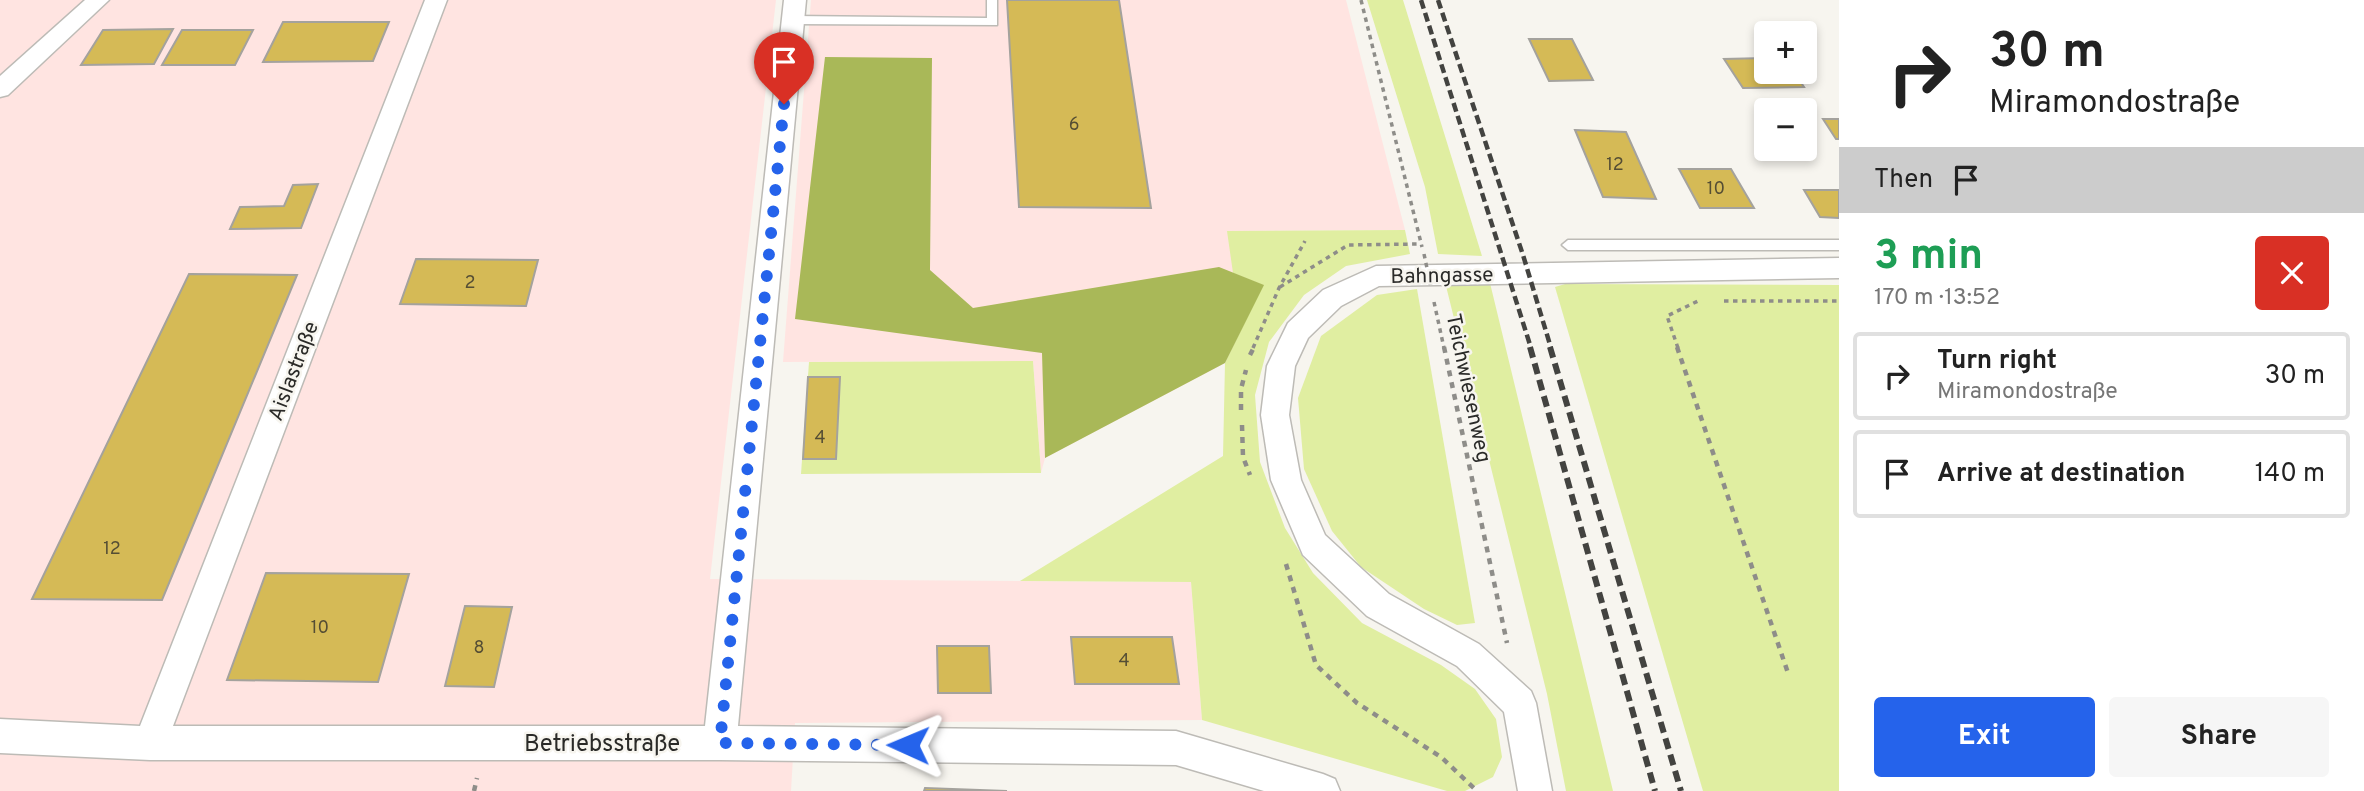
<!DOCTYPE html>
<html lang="en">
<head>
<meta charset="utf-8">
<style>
	body { margin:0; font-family:Overpass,sans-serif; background:#f6f6f6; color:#222; height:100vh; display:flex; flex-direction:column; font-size:26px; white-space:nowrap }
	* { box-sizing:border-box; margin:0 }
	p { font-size:23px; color:#767676 }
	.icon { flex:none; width:38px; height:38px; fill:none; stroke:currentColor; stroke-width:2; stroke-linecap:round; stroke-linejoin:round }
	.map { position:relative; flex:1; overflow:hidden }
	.details { display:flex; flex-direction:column; background:#fff; width:525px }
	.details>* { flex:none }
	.hud { background:#fff; color:#222; overflow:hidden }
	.buttons { position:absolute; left:1754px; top:21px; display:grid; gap:14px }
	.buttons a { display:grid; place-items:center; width:63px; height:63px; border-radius:7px; background:#fff; box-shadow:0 4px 10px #0003; font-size:35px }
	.pin { position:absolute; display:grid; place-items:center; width:60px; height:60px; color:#fff; margin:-72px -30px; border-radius:50% 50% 50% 0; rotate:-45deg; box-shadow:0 0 7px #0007 }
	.pin .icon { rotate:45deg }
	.me { position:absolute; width:77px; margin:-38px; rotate:271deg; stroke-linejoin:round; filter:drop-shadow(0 0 5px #0008) }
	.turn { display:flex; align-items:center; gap:24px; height:147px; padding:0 35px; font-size:32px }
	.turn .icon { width:91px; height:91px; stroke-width:2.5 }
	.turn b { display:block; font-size:49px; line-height:60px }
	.then { display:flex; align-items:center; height:66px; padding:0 35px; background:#0003; gap:14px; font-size:26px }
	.round { display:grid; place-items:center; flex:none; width:74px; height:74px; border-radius:7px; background:#f6f6f6 }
	.summary { display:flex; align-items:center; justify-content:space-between; height:119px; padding:0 35px }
	h1 { font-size:42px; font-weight:700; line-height:52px; color:#1e9e55 }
	.cta { display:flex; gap:14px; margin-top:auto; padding:14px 35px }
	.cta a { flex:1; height:80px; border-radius:7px; background:#2563eb; color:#fff; font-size:28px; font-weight:700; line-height:80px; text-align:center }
	.cta a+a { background:#f6f6f6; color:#222 }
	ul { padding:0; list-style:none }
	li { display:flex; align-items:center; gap:21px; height:88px; margin:0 14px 10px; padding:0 21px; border:4px solid #e0e0e0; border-radius:7px }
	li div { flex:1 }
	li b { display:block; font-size:26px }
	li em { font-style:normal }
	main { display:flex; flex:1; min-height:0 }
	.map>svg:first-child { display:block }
	.commercial { fill:#ffe4e1 }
	.green { fill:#e0eea1 }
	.forest { fill:#a9b858 }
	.building { fill:#d5ba56; stroke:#a4a29d; stroke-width:2 }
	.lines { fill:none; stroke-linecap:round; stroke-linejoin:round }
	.service-casing { stroke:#bdbbb6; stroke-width:3 }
	.minor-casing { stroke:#bdbbb6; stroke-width:3 }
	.path-far1 { stroke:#8e8d89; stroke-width:3.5; stroke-dasharray:4.5 4.5; stroke-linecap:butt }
	.path { stroke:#8e8d89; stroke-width:4.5; stroke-dasharray:6 6; stroke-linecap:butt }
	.service { fill:#fff; fill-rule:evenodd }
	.minor { fill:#fff; fill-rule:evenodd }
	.rail-far1 { stroke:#434340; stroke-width:4.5; stroke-dasharray:9 4.5; stroke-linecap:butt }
	.rail { stroke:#434340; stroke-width:6; stroke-dasharray:11 6; stroke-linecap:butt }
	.path-bridge { stroke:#8e8d89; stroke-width:3.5; stroke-dasharray:4.5 4.5; stroke-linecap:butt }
	.route { stroke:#2563eb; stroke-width:12; stroke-dasharray:0 21.6 }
	.labels { text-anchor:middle; stroke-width:5; stroke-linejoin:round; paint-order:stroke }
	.number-label { font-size:18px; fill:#554e34 }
	.street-label { font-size:21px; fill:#2a2a28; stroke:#f7f5ef }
	.near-street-label { font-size:24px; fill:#2a2a28; stroke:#f7f5ef }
</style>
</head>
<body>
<main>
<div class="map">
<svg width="1839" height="791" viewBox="0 0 1839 791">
	<rect width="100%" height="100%" fill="#f7f5ef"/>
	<g class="commercial">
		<polygon points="0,0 776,0 710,579 1191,582 1202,720 795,723 791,791 0,791"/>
		<polygon points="811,0 1346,0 1405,230 1227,231 1264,285 1225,363 1045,458 1041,473 1033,361 783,362"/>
	</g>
	<g class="green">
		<polygon points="1367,0 1403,0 1482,256 1438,254 1425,187"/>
		<polygon points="1405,230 1410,254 1346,266 1304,295 1269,342 1255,395 1260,462 1285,528 1313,573 1362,623 1441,665 1475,689 1496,719 1502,757 1493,777 1465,791 1447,791 1202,720 1191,582 1020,581 1223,456 1225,363 1263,285 1233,273 1227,231"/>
		<polygon points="1490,283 1613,791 1566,791 1547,694 1446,286"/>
		<polygon points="1565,284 1839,285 1839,791 1703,791 1555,287"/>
		<polygon points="1417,289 1475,623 1457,625 1424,609 1361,567 1332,531 1304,469 1298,398 1321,336 1377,295"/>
		<polygon points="1033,361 1041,473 801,474 809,362"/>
	</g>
	<polygon class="forest" points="825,57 932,58 930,270 973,308 1219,267 1264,285 1225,363 1045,458 1042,353 795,319"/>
	<g class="building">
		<polygon points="1007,0 1119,0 1151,208 1019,207"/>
		<polygon points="283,22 389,22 373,61 263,62"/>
		<polygon points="173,29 154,64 81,65 103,30"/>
		<polygon points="182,30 253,30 235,65 162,65"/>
		<polygon points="1529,39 1572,39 1593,80 1549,81"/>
		<polygon points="1766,58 1766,72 1794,72 1804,87 1743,88 1724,59"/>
		<polygon points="1823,119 1839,119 1839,139 1836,139"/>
		<polygon points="1575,130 1626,132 1656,199 1603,197"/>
		<polygon points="1679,169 1731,169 1754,208 1700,208"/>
		<polygon points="318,184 301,228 230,229 240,207 284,206 293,185"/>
		<polygon points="1804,190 1839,190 1839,218 1820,217"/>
		<polygon points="416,259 538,260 526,306 400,304"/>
		<polygon points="189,274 297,275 162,600 32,599"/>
		<polygon points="808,377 840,377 836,459 803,459"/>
		<polygon points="266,573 409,574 378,682 227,680"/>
		<polygon points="465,606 512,607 494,687 445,686"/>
		<polygon points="1071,637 1172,637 1179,684 1075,684"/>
		<polygon points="937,646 989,646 991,693 938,693"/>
		<polygon points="925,788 1007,791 924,791"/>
	</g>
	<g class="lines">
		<defs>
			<g id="service">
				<polygon points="987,0 997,0 997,25 793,24 788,20 793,16 987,18"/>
				<polygon points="1568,240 1839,240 1839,250 1568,250 1562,245"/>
			</g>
			<g id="minor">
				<polygon points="85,0 109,0 8,95 0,97 0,76"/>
				<polygon points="425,0 447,0 173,726 705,726 784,0 806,0 738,726 1176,731 1323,774 1335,779 1340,791 1264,791 1176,765 720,760 150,760 0,753 0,719 140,726"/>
				<polygon points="1839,258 1839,278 1379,286 1341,306 1308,338 1295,366 1289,415 1301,480 1325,535 1389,594 1479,644 1531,691 1536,703 1552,791 1518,791 1504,712 1457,666 1367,616 1303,555 1271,480 1261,415 1267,366 1288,323 1323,290 1376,266"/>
			</g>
		</defs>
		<use href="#service" class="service-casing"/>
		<use href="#minor" class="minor-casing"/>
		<g class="path-far1">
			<polyline points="1361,0 1422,247"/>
			<polyline points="1280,287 1348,245 1421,244"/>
			<polyline points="1724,301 1839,301"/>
			<polyline points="1434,302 1444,348"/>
			<polyline points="1253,348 1279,288 1305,241"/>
			<polyline points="1678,348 1667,316 1698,301"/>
		</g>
		<g class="path">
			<polyline points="1444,347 1507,643"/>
			<polyline points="1677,347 1788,673"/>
			<polyline points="1250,355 1254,347"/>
			<polyline points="1241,410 1241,389 1246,370"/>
			<polyline points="1242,425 1243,457 1250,475"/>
			<polyline points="1286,564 1316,665 1357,703 1441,757 1477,791"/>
			<polyline points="474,791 477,778"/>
		</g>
		<use href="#service" class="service"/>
		<use href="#minor" class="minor"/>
		<g class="rail-far1">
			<polyline points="1421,0 1531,348"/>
			<polyline points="1438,0 1523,255 1551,348"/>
		</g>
		<g class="rail">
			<polyline points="1530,347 1655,791"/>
			<polyline points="1550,347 1681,791"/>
		</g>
		<polyline class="path-bridge" points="1424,254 1431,287"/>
	</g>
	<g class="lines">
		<polyline class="route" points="784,104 720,743 908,745"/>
	</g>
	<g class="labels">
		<g class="number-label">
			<text x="1074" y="130">6</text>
			<text x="1615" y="170">12</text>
			<text x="1716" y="194">10</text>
			<text x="470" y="288">2</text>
			<text x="820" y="443">4</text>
			<text x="112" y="554">12</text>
			<text x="320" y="633">10</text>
			<text x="479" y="653">8</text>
			<text x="1124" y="666">4</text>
		</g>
		<g class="street-label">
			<text transform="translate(1442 275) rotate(-1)" y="7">Bahngasse</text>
			<text transform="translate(293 371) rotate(-69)" y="7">Aislastraße</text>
			<text transform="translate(1469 388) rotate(78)" y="7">Teichwiesenweg</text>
		</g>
		<g class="near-street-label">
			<text x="602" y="751">Betriebsstraße</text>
		</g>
	</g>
</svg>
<div class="buttons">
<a>+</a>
<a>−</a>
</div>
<div class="pin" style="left:784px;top:104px;background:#d93025"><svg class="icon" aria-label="arrive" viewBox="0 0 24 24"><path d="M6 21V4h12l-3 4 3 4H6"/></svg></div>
<svg class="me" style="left:908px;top:745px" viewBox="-20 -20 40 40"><path d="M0-17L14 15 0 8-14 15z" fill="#2563eb" stroke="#fff" stroke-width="4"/></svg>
</div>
<section class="details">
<div class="hud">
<div class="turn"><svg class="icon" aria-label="right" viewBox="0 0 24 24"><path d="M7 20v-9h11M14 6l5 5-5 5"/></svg><div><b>30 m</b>Miramondostraße</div></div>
<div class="then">Then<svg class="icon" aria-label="arrive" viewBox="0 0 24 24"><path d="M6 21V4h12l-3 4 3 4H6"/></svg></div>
</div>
<div class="summary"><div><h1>3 min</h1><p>170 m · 13:52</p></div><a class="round" style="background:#d93025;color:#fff"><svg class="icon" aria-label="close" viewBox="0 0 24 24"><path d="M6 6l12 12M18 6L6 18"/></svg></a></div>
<ul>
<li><svg class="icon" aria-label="right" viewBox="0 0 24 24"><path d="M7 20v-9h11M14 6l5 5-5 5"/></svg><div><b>Turn right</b><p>Miramondostraße</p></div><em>30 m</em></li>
<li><svg class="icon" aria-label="arrive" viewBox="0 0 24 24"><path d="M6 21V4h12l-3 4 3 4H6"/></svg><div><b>Arrive at destination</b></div><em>140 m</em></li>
</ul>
<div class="cta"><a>Exit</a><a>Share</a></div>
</section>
</main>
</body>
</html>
